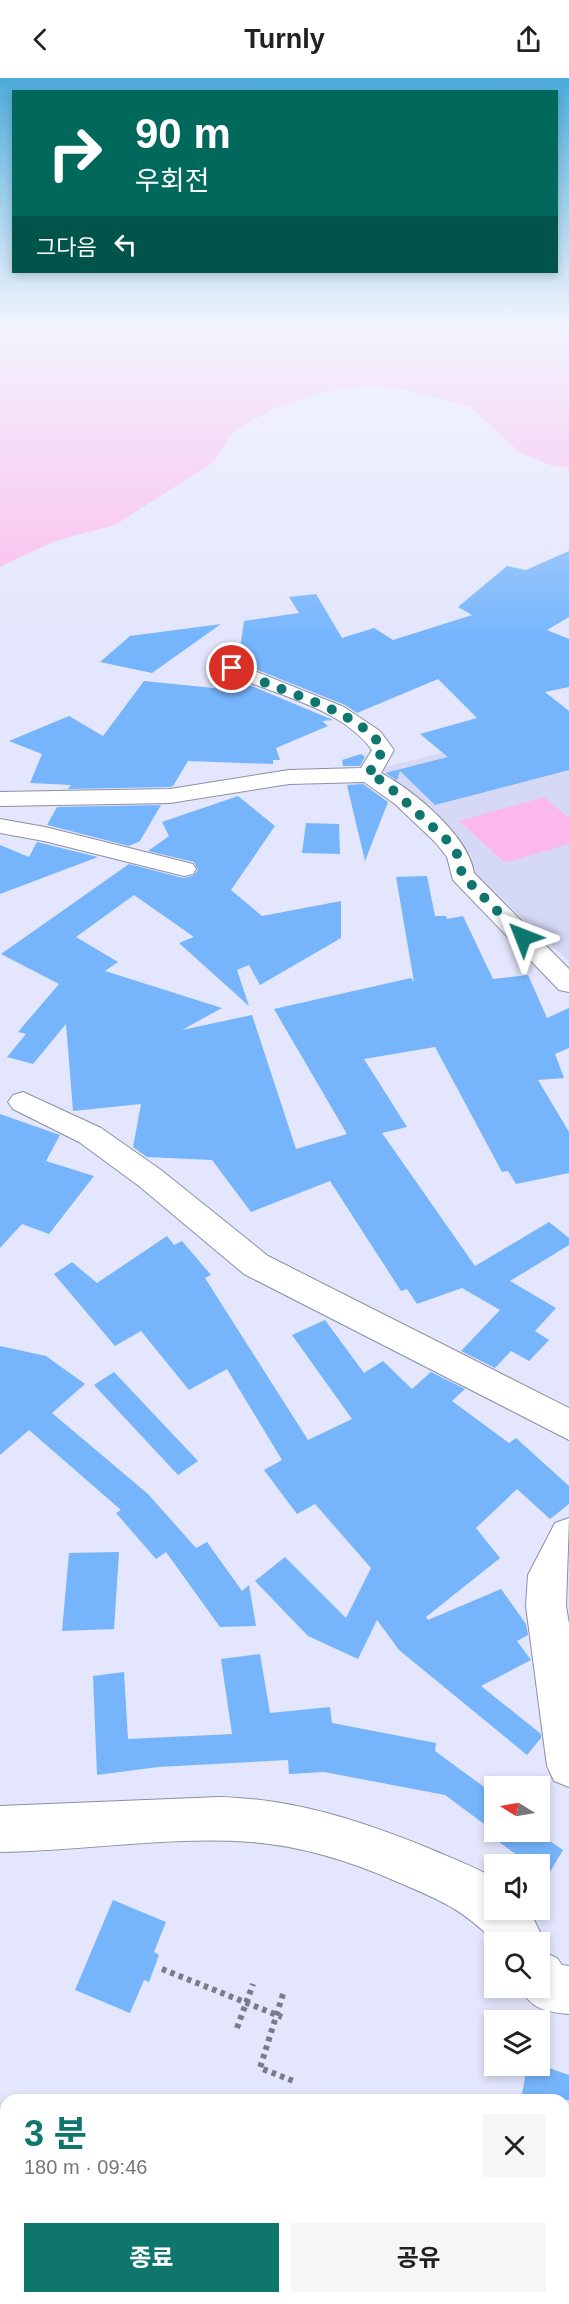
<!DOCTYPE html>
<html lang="ko">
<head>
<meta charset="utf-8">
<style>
	body { margin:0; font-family:Arial,"Noto Sans KR",sans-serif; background:#f6f6f6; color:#222; height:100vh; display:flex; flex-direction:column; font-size:22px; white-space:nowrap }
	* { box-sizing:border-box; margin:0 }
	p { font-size:20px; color:#767676 }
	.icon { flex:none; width:33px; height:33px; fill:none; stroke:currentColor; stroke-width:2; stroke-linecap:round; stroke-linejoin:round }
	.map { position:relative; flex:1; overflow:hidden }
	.sheet { position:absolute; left:0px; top:2016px; width:570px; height:210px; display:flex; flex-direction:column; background:#fff; border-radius:18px 18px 0 0; box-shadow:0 3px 9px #0003 }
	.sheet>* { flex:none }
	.banner { position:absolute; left:12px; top:12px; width:546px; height:183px; border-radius:0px; box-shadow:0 3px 9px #0003; background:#00695c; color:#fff; overflow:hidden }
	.needle { width:39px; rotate:281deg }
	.tools { position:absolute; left:484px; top:1698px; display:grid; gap:12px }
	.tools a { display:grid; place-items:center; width:66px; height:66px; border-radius:0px; background:#fff; box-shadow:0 3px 9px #0003; font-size:30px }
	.pin { position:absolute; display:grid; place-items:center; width:51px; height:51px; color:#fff; margin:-26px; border:3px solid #fff; border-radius:50%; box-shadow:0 2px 6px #0007 }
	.me { position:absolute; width:66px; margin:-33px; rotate:315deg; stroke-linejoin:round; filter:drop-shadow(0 0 4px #0008) }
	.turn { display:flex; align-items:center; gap:21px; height:126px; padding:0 24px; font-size:27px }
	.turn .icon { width:78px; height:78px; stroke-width:2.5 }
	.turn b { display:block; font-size:42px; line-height:51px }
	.then { display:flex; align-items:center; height:57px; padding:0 24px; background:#0003; gap:12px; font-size:22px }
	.round { display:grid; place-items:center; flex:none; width:63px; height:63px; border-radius:0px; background:#f6f6f6 }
	.headline { display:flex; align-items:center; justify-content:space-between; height:102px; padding:0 24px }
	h1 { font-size:36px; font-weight:700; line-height:45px; color:#0f766e }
	.action { display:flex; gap:12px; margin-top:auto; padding:12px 24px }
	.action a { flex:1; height:69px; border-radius:0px; background:#0f766e; color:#fff; font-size:24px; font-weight:700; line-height:69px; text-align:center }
	.action a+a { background:#f6f6f6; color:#222 }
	header { display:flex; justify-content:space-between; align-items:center; height:78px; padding:0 24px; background:#fff; font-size:27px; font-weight:700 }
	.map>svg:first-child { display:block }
	.built { fill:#d6d9f6 }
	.green { fill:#fcb8ec }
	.building { fill:#76b5fc }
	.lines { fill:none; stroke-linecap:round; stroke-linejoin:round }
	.minor-casing { stroke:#8d8fa3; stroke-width:2 }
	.path { stroke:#797b89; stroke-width:6; stroke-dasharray:4.5 4.5; stroke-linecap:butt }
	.minor { fill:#fff; fill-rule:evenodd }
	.route { stroke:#0f766e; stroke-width:10; stroke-dasharray:0 18 }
</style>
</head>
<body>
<header><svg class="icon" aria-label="back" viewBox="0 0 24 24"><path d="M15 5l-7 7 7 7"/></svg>Turnly<svg class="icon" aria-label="share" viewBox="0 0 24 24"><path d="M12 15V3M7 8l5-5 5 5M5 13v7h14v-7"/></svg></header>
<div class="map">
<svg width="569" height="2226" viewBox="0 0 569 2226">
	<rect width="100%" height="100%" fill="#e3e6fc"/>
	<polygon class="built" points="569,643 569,883 473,794 471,776 381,690"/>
	<g class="green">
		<polygon points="12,247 569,247 569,390 550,387 520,375 471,329 411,313 372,307 324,314 275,330 234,353 214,384 115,447 55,463 0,489 0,255"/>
		<polygon points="544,719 569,740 569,766 505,785 459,743"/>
	</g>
	<g class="building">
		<polygon points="569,473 569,539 547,552 569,561 569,609 545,614 569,633 569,692 435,727 400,693 397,702 385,695 448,679 420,656 477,640 438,601 357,635 345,627 238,584 244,543 299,535 289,519 316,516 342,560 374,550 393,562 472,537 458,529 507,488 526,492"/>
		<polygon points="221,546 152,595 100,584 130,558"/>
		<polygon points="235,601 333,642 322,643 328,648 276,670 280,682 273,682 273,686 188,683 173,708 170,709 68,711 71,707 30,705 42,676 9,663 69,638 103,658 144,603 233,612"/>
		<polygon points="361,676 365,679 360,688 343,688 342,682"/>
		<polygon points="363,706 388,724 365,783 347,707"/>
		<polygon points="238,718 275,748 231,812 262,838 341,823 341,860 260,907 249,887 237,892 249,928 179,865 194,859 134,817 76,859 118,884 105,893 222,930 182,952 252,937 296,1071 347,1056 274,931 411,900 414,904 396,799 427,798 435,838 446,838 447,841 463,838 493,901 528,897 547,940 569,930 569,970 555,976 564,1000 538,1002 569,1054 569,1095 516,1106 508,1093 502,1094 435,969 364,981 407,1049 382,1055 475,1188 549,1144 569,1160 569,1167 510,1203 556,1230 535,1253 549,1262 529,1283 511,1273 495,1290 461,1273 500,1232 462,1210 417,1226 407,1211 401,1213 330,1103 251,1134 212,1082 147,1079 133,1069 141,1026 73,1033 66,946 33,986 7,979 26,956 18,954 59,906 1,876 129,786 183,800 193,798 198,792 194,784 148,773 169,758 162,744"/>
		<polygon points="161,727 140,763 129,768 47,747 57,729"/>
		<polygon points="306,745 339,746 340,776 302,775"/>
		<polygon points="37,764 98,779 0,816 0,767 29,779"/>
		<polygon points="0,1036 60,1057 46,1083 94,1098 49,1156 22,1146 0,1170"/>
		<polygon points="167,1158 174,1167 182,1163 211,1197 205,1200 308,1362 352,1341 292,1257 325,1242 364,1295 383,1283 412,1311 431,1294 465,1311 452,1323 509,1365 516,1360 569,1408 569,1426 550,1441 517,1411 476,1450 500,1480 426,1539 428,1542 501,1511 526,1546 528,1557 517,1563 531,1582 481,1608 541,1656 541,1660 527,1677 399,1572 377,1542 358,1581 308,1558 255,1503 285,1479 346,1540 371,1490 315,1426 297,1436 264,1392 282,1382 227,1291 189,1312 141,1253 115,1268 54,1196 72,1184 97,1205"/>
		<polygon points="0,1268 46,1278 85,1306 52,1335 148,1416 196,1470 207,1464 242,1513 249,1507 256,1548 220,1549 166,1474 156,1481 116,1435 121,1432 29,1352 0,1377"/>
		<polygon points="114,1294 198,1383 178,1397 94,1307"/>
		<polygon points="119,1474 114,1551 62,1553 69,1475"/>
		<polygon points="260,1576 270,1635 330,1629 332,1645 436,1665 435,1673 495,1717 495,1754 537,1754 563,1772 547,1799 540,1793 540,1786 530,1786 514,1775 485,1754 495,1754 445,1717 324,1694 289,1696 288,1682 158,1689 97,1697 93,1598 124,1594 128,1661 232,1656 221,1581"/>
		<polygon points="113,1822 166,1844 154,1874 159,1877 149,1904 144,1902 130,1935 75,1912"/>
		<polygon points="527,1988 543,1988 569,1997 569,2022 521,2022"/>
	</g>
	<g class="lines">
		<defs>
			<g id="minor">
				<path d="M 232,584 L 344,629 L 380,653 L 394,672 L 381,695 C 413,712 469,758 474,795 L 569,891 L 569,914 L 559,912 L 453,802 L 447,779 L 435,764 L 395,726 L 364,704 L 289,706 L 170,725 L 0,728 L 0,714 L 170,711 L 289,692 L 361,690 L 372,672 C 340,628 272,617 225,594 L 222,590 L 225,586 Z"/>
				<polygon points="0,741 45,749 193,786 196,791 193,796 184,798 44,763 0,755"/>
				<polygon points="23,1014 101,1050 161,1092 268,1178 569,1330 569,1362 244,1196 139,1108 79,1064 13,1031 8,1024 13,1017"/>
				<polygon points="569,1440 566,1528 569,1546 569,1709 554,1703 547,1688 526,1528 528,1497 555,1445"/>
				<path d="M 219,1719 C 294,1721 359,1742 428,1770 C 451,1780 474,1788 495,1801 L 495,1832 L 529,1832 L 545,1864 L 541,1873 L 557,1880 L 562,1887 L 569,1888 L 569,1936 C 547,1934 530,1931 521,1910 L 540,1910 L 540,1864 L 495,1864 C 462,1831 442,1823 400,1805 C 353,1784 302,1768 251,1764 C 167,1758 83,1773 0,1774 L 0,1728 Z"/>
			</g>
		</defs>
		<use href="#minor" class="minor-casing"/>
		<g class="path">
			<polyline points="162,1891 282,1939"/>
			<polyline points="283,1916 260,1990 296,2004"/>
			<polyline points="237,1950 253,1906"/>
		</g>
		<use href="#minor" class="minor"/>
	</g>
	<linearGradient id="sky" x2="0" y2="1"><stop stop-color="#4dabda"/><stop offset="0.44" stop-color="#f2f4fe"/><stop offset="1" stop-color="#f2f4fe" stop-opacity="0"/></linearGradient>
	<rect width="569" height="559" fill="url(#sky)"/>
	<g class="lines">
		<path class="route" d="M 232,590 C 271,612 363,631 383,672 L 368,697 L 383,703 L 449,764 L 459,779 L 462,797 L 523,859"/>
	</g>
</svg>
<div class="tools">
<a><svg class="needle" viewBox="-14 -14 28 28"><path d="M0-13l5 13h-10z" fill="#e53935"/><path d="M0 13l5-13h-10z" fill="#767676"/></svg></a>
<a><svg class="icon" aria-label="sound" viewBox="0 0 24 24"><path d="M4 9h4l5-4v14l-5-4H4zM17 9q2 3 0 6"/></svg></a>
<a><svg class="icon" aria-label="search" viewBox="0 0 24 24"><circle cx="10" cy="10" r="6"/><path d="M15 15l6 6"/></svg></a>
<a><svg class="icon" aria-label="layers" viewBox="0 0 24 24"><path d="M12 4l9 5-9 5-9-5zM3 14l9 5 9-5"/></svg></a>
</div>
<div class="pin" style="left:232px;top:590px;background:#d93025"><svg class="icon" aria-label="arrive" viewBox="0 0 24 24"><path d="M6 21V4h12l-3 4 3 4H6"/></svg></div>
<svg class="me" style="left:523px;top:859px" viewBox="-20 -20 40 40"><path d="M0-17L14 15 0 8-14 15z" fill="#0f766e" stroke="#fff" stroke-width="4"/></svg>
<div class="banner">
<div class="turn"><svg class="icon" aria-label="right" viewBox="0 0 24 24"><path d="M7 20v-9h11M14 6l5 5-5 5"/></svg><div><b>90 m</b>우회전</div></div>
<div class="then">그다음<svg class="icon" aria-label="left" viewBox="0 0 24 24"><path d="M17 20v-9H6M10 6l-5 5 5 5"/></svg></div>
</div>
<section class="sheet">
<div class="headline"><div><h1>3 분</h1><p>180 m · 09:46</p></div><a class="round"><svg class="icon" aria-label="close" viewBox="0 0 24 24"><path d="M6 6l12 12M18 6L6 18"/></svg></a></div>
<div class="action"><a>종료</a><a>공유</a></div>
</section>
</div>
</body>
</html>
